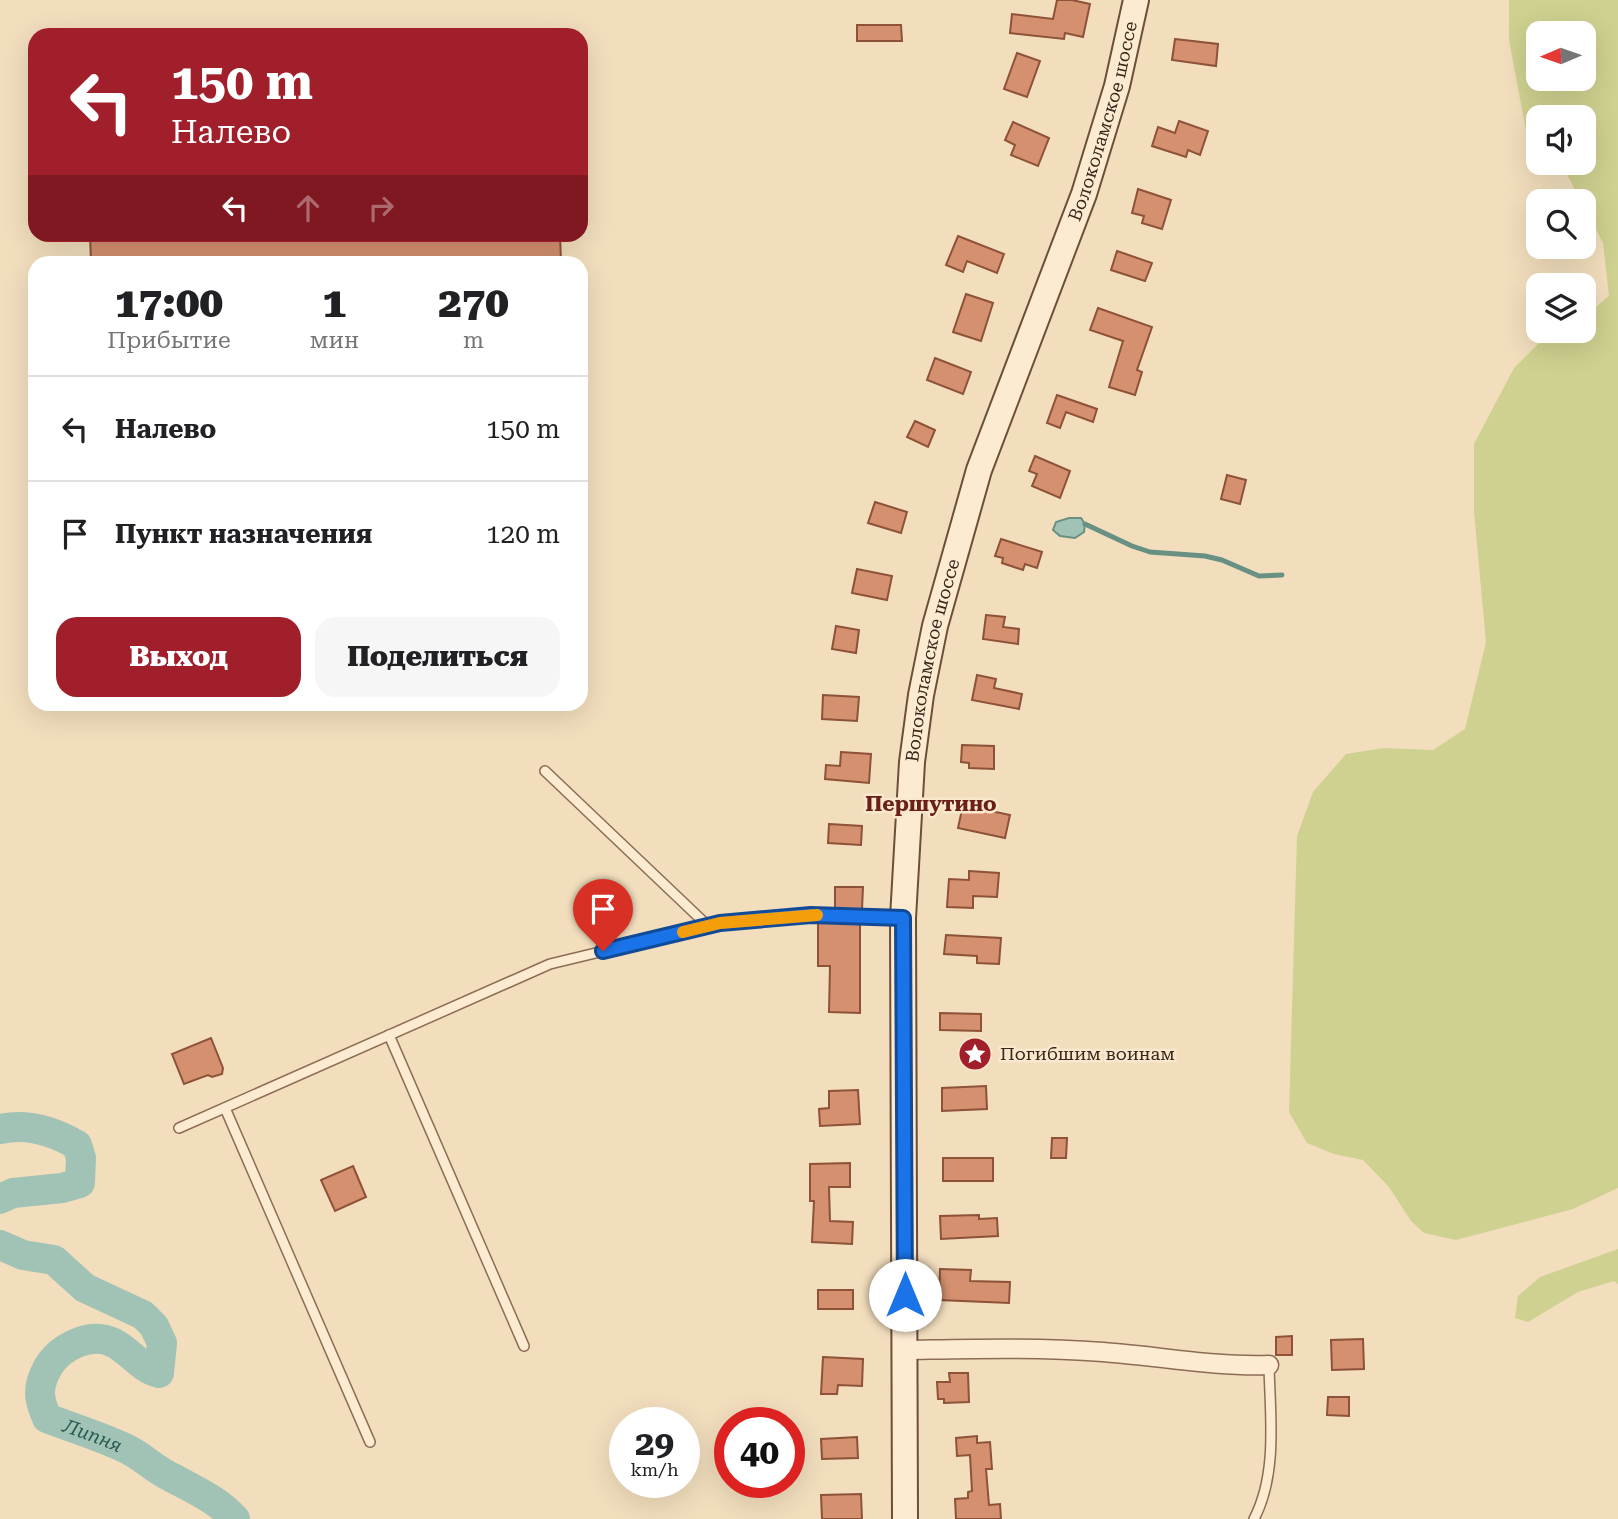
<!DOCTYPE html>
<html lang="ru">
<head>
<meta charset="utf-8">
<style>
	body { margin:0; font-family:"Roboto Serif",serif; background:#f6f6f6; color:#202124; height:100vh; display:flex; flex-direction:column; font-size:26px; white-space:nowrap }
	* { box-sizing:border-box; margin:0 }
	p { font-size:23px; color:#757577 }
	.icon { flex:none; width:38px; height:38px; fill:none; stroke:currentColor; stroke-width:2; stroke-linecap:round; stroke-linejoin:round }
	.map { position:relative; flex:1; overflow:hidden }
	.panel { position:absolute; left:28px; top:256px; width:560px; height:455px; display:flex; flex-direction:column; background:#fff; border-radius:21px; box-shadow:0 7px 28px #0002 }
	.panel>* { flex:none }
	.hud { position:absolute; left:28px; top:28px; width:560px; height:214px; border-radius:21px; box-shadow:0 7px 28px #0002; background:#a11f2b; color:#fff; overflow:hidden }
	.needle { width:46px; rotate:268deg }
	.controls { position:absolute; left:1526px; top:21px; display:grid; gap:14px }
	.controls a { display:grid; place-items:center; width:70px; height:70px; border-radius:14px; background:#fff; box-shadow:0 7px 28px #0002; font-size:35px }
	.speed { position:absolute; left:609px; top:1407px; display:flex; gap:14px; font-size:35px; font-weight:700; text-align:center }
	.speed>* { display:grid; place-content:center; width:91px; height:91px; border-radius:50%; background:#fff; box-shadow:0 7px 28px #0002; line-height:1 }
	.speed small { font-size:18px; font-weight:400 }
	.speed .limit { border:10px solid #d22; background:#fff; color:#111 }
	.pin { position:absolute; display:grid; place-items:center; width:60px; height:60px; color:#fff; margin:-72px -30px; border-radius:50% 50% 50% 0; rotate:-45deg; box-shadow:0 0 7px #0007 }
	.pin .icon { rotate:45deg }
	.me { position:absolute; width:77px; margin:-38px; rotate:0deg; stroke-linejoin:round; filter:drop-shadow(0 0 5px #0008) }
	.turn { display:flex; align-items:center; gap:24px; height:147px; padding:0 28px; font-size:32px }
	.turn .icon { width:91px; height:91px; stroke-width:2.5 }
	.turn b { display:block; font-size:49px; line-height:60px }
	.lanes { display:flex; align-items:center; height:66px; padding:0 28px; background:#0003; justify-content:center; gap:35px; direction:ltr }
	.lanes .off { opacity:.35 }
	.eta { display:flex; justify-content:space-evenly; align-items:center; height:119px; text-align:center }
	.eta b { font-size:42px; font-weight:800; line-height:49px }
	.primary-button { display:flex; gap:14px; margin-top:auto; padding:14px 28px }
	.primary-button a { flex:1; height:80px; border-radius:21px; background:#a11f2b; color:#fff; font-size:28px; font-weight:800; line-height:80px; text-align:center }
	.primary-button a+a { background:#f6f6f6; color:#202124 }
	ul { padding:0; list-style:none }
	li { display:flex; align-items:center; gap:21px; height:105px; padding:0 28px; border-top:2px solid #e0e0e0 }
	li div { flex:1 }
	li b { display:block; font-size:26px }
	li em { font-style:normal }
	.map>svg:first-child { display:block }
	.green { fill:#cfd190; fill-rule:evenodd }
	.water { fill:#a1c3b6; stroke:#689183; stroke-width:2 }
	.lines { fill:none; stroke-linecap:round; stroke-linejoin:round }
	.stream { stroke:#689183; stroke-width:5 }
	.river { stroke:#a1c3b6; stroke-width:30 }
	.building { fill:#d4906f; stroke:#8d5238; stroke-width:2 }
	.lane-casing { stroke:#8c6d54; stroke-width:12 }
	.street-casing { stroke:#8c6d54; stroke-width:21 }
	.secondary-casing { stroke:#6d4e38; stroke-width:28 }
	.lane { stroke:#fcebd1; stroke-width:9 }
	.street { stroke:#fcebd1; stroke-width:18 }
	.secondary { stroke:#fcebd1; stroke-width:24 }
	.route-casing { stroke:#114b97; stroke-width:18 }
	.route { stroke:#1a73e8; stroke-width:12 }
	.slow { stroke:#f59e0b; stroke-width:12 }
	.labels { text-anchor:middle; stroke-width:5; stroke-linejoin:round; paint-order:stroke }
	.street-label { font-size:18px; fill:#39271b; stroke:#f9e8cd }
	.poi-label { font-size:18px; fill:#39271b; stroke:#f9e8cd; text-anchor:start }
	.water-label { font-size:19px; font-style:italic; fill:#285b53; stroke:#f9e8cd }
	.quarter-label { font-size:21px; font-weight:bold; fill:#6a2016; stroke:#f9e8cd }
</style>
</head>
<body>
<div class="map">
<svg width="1618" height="1519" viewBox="0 0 1618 1519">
	<rect width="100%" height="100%" fill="#f2debd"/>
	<g class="green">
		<path d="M 1509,0 L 1618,0 L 1618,1188 L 1573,1209 L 1456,1240 L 1424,1233 L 1411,1221 L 1389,1187 L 1363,1160 L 1334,1154 L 1307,1143 L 1289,1112 L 1297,836 L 1313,792 L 1346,754 L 1384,748 L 1433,750 L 1465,729 L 1486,642 L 1474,512 L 1474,444 L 1514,368 L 1540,342 L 1565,331 L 1584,331 L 1584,317 L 1609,296 L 1603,243 L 1584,207 L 1584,201 L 1581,201 L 1565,171 L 1556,163 L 1584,163 L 1584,117 L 1538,117 L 1538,147 L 1527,136 L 1509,40 ZM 1538,33 L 1584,33 L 1584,79 L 1538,79 Z"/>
		<polygon points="1618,1249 1618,1284 1614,1281 1578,1292 1528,1322 1515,1318 1518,1296 1540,1277"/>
	</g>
	<polygon class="water" points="1069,518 1081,518 1085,524 1084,532 1075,538 1060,536 1053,530 1056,522"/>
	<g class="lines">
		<polyline class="stream" points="1085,524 1132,546 1150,552 1205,556 1222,560 1259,576 1282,575"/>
		<g class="river">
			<path d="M 0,1129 C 27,1123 53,1131 77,1145 L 81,1158 L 80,1183 L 62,1188 L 13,1193 L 0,1199"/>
			<path id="s1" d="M 0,1245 L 23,1255 L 54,1260 L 85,1288 L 143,1315 L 154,1326 L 162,1343 L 159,1373 C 140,1368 131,1352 114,1343 C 91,1331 60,1347 48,1367 C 37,1387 38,1398 47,1418 C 75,1429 103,1437 129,1450 C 144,1458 156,1470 171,1477 C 193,1489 218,1500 235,1519"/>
		</g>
	</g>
	<g class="building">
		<polygon points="1057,0 1072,0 1090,4 1083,37 1065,33 1064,39 1010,33 1012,14 1053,19"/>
		<polygon points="857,25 901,25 902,41 857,41"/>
		<polygon points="1175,39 1218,44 1216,66 1172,60"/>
		<polygon points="1017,53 1040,61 1027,97 1004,89"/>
		<polygon points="1179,121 1208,131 1200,155 1188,150 1186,157 1152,146 1158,127 1175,133"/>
		<polygon points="1013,122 1049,138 1038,166 1011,155 1015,145 1005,140"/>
		<polygon points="1138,189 1171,200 1162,229 1142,223 1144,216 1132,213"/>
		<polygon points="90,234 560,234 561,262 91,262"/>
		<polygon points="958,236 1004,254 997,273 967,261 963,272 946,265"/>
		<polygon points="1117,251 1152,263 1145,281 1111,270"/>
		<polygon points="966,294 993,303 981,341 953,332"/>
		<polygon points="1098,308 1152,327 1137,370 1142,372 1135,395 1109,387 1123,341 1090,330"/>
		<polygon points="935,358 971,372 963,394 927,380"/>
		<polygon points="1057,395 1097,409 1093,422 1066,412 1060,428 1047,423"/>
		<polygon points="915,421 935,430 928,447 907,437"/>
		<polygon points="1035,456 1070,471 1060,498 1032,486 1037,474 1029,471"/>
		<polygon points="1227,475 1246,480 1240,504 1221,499"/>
		<polygon points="875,502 907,512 901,533 868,523"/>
		<polygon points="1001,539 1042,552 1037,568 1025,564 1023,570 1002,563 1003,558 995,556"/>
		<polygon points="857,569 892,576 887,600 852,593"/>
		<polygon points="986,615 1005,617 1003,627 1019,629 1018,644 983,639"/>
		<polygon points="836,626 859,630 856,653 832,649"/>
		<polygon points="977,675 996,679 994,688 1022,694 1019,709 972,700"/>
		<polygon points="823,695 859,697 857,721 822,719"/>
		<polygon points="962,745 994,746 994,769 969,768 969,763 961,762"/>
		<polygon points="841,752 871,754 869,783 825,779 826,765 840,766"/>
		<polygon points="963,805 1010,815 1005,838 958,828"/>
		<polygon points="829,824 862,826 861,845 828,843"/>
		<polygon points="969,871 999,873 997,897 973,896 973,908 947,907 949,879 969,880"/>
		<polygon points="835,887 863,887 862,909 835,909"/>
		<polygon points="818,922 860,924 860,1013 829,1012 830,966 818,966"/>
		<polygon points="946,935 1001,938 999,964 977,963 977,956 944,954"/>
		<polygon points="940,1013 981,1014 981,1031 940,1030"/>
		<polygon points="211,1038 223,1068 222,1074 212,1077 208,1075 184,1084 172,1054"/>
		<polygon points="986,1086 987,1109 942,1111 942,1088"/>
		<polygon points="858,1090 860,1124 820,1126 819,1109 829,1108 829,1091"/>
		<polygon points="1052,1138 1067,1138 1066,1158 1051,1158"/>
		<rect x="943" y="1158" width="50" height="23"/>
		<polygon points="850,1163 850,1187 829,1187 830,1221 853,1222 852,1244 812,1242 814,1201 810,1201 810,1164"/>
		<polygon points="353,1166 366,1197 335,1211 321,1180"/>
		<polygon points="979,1215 979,1219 997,1218 998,1236 941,1239 940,1216"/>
		<polygon points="940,1269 971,1270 970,1281 1010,1282 1009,1303 939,1300"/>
		<rect x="818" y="1290" width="35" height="19"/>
		<polygon points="1292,1336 1292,1355 1276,1355 1276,1337"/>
		<polygon points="1363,1339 1364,1369 1332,1370 1331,1340"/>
		<polygon points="823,1357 863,1359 862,1386 838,1385 837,1394 821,1394"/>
		<polygon points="949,1373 968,1373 969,1402 944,1403 944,1399 938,1399 937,1382 950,1382"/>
		<polygon points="1328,1397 1349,1397 1349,1416 1327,1415"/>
		<polygon points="977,1436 977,1443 990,1442 992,1469 986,1469 989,1505 1000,1504 1001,1519 956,1519 955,1499 968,1498 968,1492 972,1491 970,1455 957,1456 956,1438"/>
		<polygon points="857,1437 858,1458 822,1459 821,1439"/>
		<polygon points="861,1494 862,1519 822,1519 821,1495"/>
	</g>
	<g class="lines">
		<defs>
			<g id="lane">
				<polyline points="545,771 708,926"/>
				<polyline points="389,1035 524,1346"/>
				<polyline points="225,1108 370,1442"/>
				<polyline points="179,1128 550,964 720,923 811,915 902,918"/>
				<path d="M 1254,1519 C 1278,1473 1270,1415 1269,1365"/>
			</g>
			<path id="street" d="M 905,1350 C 971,1349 1037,1347 1103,1352 C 1158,1356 1214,1367 1269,1365"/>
			<g id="secondary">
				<path id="s2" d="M 905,1519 L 903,918 L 912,762 L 921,695 L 935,626 L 979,470 L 1084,194 L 1117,86 L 1136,0"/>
			</g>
		</defs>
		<use href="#lane" class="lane-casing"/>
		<use href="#street" class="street-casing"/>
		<use href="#secondary" class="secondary-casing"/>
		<use href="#lane" class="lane"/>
		<use href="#street" class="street"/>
		<use href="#secondary" class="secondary"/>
	</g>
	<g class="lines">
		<defs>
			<polyline id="route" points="603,951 720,923 811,915 903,918 905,1295"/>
		</defs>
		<use href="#route" class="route-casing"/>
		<use href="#route" class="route"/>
		<polyline class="slow" points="683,932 720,923 817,915"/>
	</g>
	<defs>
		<symbol id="sight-disc" viewBox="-11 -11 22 22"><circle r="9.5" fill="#a11f2b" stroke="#f9e8cd"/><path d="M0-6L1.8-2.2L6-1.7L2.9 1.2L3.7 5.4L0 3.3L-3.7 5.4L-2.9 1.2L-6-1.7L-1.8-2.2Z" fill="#fff"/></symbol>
	</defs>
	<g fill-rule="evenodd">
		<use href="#sight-disc" x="956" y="1035" width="38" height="38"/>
	</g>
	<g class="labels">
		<g class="street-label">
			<text dy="6" stroke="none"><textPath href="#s2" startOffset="1428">Волоколамское шоссе</textPath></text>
			<text dy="6" stroke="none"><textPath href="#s2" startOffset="861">Волоколамское шоссе</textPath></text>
		</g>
		<g class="poi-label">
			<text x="1000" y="1060">Погибшим воинам</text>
		</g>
		<g class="water-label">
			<text dy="7" stroke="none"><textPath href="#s1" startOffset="460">Липня</textPath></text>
		</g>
		<g class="quarter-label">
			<text x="931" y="811">Першутино</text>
		</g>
	</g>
</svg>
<div class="controls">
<a><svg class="needle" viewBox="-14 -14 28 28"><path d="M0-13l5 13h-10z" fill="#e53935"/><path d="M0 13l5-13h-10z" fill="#757577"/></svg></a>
<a><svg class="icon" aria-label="sound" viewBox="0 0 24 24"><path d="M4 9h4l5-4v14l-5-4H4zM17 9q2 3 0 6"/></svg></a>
<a><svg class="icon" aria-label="search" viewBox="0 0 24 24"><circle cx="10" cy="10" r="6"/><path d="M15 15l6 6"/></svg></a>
<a><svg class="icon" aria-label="layers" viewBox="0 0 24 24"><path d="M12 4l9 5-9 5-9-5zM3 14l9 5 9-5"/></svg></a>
</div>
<div class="speed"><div>29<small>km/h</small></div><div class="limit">40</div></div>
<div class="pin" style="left:603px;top:951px;background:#d93025"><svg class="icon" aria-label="arrive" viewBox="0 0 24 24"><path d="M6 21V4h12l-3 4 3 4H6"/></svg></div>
<svg class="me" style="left:905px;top:1295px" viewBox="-20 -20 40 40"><circle r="19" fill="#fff"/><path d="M0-13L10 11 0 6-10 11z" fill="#1a73e8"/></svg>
<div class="hud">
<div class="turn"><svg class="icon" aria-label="left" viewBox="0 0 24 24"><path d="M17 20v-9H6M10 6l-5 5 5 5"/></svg><div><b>150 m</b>Налево</div></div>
<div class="lanes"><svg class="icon" aria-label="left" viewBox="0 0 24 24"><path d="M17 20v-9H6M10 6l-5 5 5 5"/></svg><svg class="icon off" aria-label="ahead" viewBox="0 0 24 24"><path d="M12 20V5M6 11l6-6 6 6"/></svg><svg class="icon off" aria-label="right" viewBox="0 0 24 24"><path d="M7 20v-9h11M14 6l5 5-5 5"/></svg></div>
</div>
<section class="panel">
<div class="eta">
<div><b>17:00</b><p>Прибытие</p></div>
<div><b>1</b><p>мин</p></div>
<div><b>270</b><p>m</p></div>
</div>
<ul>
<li><svg class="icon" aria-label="left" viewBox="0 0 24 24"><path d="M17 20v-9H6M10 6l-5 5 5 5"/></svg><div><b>Налево</b></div><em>150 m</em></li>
<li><svg class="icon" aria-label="arrive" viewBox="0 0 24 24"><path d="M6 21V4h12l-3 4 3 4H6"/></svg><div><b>Пункт назначения</b></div><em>120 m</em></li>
</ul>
<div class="primary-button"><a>Выход</a><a>Поделиться</a></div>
</section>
</div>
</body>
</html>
